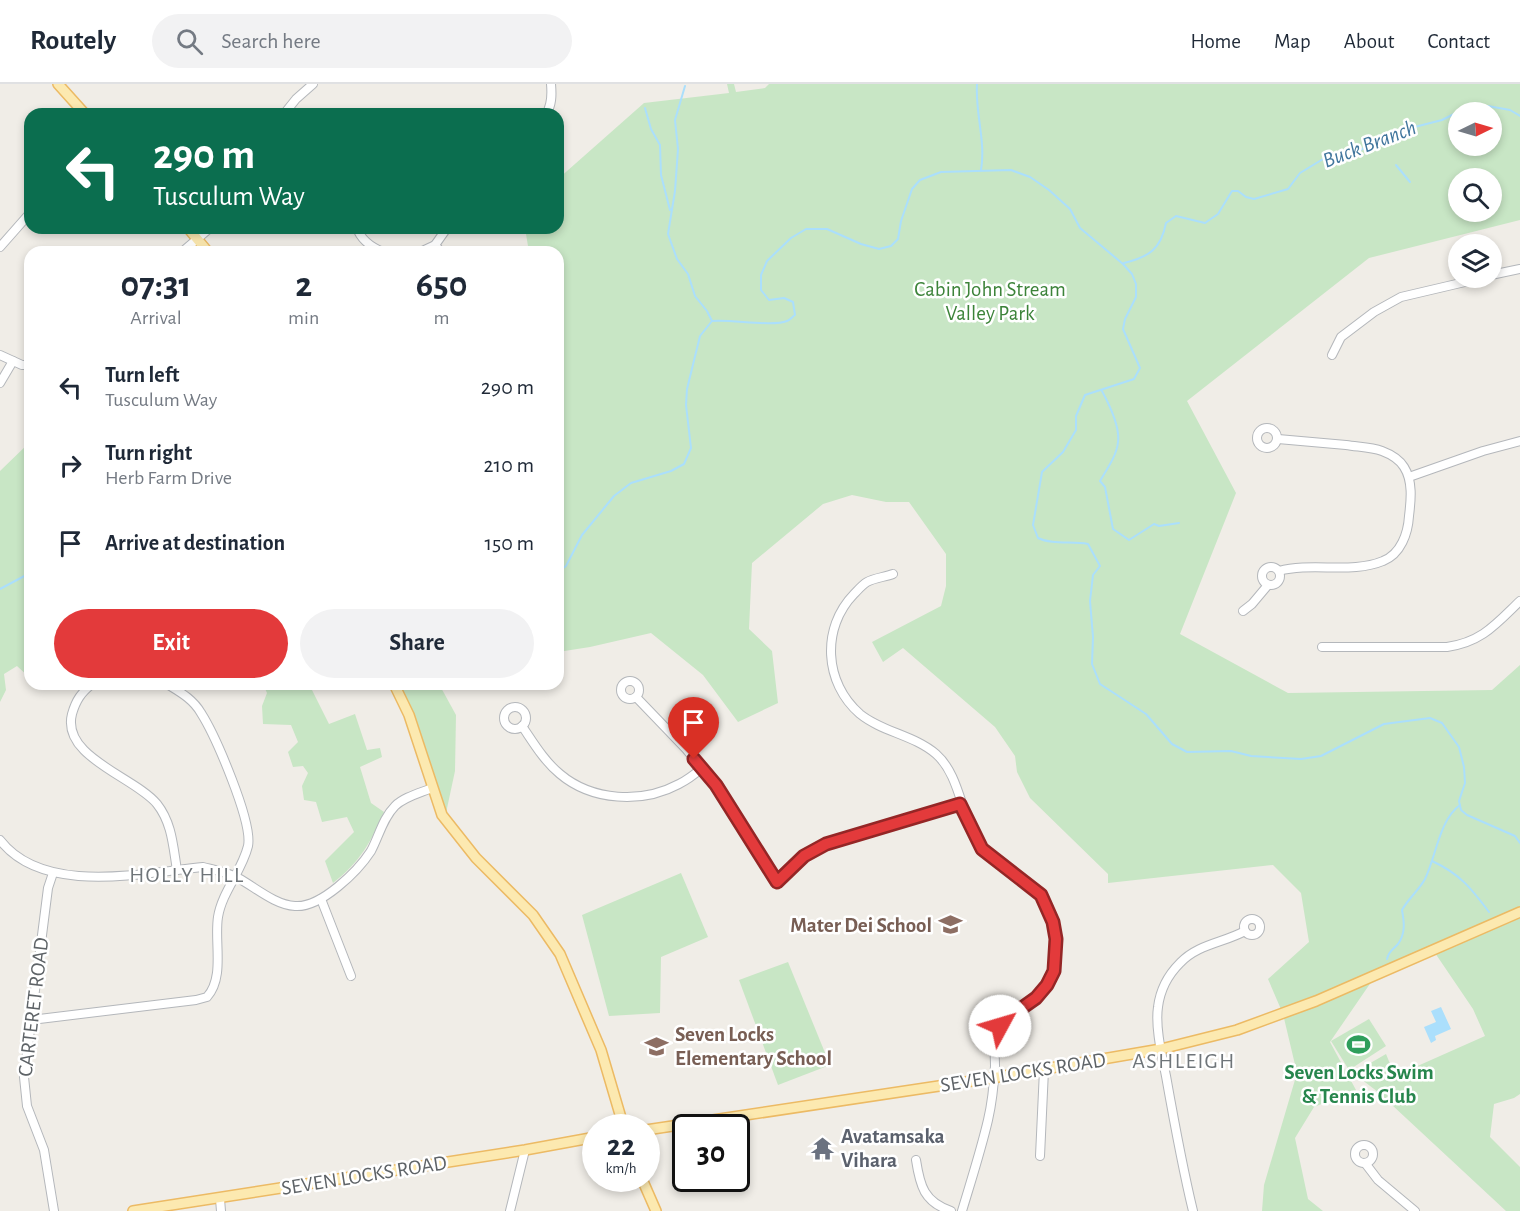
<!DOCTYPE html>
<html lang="en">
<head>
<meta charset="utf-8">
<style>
	body { margin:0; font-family:"Alegreya Sans",sans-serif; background:#f2f2f3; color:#1f2937; height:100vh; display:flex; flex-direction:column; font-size:22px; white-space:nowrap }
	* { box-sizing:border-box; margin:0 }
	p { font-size:20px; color:#747a83 }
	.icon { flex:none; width:33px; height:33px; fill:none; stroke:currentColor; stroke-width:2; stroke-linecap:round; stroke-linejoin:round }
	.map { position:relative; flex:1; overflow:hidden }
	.drawer { position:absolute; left:24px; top:162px; width:540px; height:444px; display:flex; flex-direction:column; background:#fff; border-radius:18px; box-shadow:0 3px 9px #0003 }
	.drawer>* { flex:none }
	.top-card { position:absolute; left:24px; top:24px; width:540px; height:126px; border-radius:18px; box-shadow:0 3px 9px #0003; background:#0b6e4f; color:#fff; overflow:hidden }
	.needle { width:39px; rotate:85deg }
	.controls { position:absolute; left:1448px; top:18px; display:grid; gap:12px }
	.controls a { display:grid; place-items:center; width:54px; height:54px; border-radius:50%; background:#fff; box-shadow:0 3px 9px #0003; font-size:30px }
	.speed { position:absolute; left:582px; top:1030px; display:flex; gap:12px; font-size:30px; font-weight:700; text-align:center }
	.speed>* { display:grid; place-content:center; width:78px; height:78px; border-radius:50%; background:#fff; box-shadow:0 3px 9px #0003; line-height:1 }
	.speed small { font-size:15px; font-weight:400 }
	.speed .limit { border:3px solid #111; border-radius:9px; background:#fff; color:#111 }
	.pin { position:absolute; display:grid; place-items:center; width:51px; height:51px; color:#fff; margin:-62px -26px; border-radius:50% 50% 50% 0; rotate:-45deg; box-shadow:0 0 6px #0007 }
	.pin .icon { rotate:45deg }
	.me { position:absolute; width:66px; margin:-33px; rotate:51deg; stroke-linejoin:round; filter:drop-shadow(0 0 4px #0008) }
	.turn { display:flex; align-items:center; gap:21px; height:126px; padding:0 30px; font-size:27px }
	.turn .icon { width:78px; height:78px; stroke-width:2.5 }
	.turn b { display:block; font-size:42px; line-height:51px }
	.eta { display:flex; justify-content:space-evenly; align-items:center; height:102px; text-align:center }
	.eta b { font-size:36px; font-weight:700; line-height:42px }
	.cta { display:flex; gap:12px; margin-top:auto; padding:12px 30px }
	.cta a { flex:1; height:69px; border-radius:36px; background:#e33a3b; color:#fff; font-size:24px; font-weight:700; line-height:69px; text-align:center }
	.cta a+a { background:#f2f2f3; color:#1f2937 }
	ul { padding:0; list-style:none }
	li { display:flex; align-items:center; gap:18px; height:78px; padding:0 30px }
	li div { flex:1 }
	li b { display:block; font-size:22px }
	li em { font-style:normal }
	header { display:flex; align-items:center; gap:36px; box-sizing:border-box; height:84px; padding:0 30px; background:#fff; border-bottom:2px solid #e0e1e3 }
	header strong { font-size:28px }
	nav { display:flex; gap:33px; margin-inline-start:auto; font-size:21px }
	.search { width:420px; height:54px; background:#f2f2f3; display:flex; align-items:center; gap:15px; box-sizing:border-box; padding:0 21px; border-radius:33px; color:#747a83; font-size:22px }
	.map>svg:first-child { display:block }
	.green { fill:#c8e6c5; fill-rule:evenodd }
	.water { fill:#abdffc }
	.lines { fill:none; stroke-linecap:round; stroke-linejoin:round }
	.stream { stroke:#abdffc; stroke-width:2 }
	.minor-casing { stroke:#b4b7bb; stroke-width:10 }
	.major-casing { stroke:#ecba64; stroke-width:12 }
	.minor { stroke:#fff; stroke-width:8 }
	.major { stroke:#fce9b0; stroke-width:9 }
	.route-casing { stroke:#942626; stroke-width:15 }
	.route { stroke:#e33a3b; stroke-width:10 }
	.labels { text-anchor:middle; stroke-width:5; stroke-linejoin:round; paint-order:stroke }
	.park-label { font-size:21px; fill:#3c8339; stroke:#fff }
	.education-label { font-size:21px; font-weight:bold; fill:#785e54; stroke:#fff; text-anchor:end }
	.street-label { font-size:21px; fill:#5e6367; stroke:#fff }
	.leisure-label { font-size:21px; font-weight:bold; fill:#27864d; stroke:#fff }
	.worship-label { font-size:21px; font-weight:bold; fill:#5b616d; stroke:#fff; text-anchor:start }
	.water-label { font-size:22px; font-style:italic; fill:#41769d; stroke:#fff }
	.neighbourhood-label { font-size:22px; letter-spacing:1.5px; fill:#6f7579; stroke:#fff }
</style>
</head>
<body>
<header>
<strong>Routely</strong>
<div class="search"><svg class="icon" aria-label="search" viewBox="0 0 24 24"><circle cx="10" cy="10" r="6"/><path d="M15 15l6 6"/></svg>Search here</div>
<nav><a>Home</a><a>Map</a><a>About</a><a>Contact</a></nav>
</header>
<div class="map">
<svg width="1520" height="1127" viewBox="0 0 1520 1127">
	<rect width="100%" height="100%" fill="#f0ede7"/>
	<g class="green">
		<path d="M 727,0 L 734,0 L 736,8 L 765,4 L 769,0 L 1520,0 L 1520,136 L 1369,174 L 1187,317 L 1236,409 L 1180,550 L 1288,609 L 1492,606 L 1520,581 L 1520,1010 L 1514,1014 L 1494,1020 L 1490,1053 L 1520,1083 L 1520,1127 L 1506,1127 L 1378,1008 L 1353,989 L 1386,970 L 1395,992 L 1485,952 L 1473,925 L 1433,866 L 1376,891 L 1330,958 L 1356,1006 L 1314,1023 L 1295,1054 L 1308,1115 L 1323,1127 L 1262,1127 L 1264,1101 L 1297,989 L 1283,930 L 1268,895 L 1309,858 L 1301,809 L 1273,781 L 1108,799 L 1108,790 L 1030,714 L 1017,688 L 1015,672 L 995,643 L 903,564 L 883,578 L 872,558 L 941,522 L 946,502 L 946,470 L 909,418 L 886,418 L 852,411 L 823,420 L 752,479 L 749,545 L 772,567 L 778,619 L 738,638 L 703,591 L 651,549 L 590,563 L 558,568 L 558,168 L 529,168 L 525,144 L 558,144 L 558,95 L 644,19 L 729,9 ZM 1458,28 L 1491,28 L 1491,62 L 1458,62 ZM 1458,94 L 1491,94 L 1491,128 L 1458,128 Z"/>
		<polygon points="30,358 30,594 17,582 4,590 6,606 0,618 0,387"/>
		<path d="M 263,600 L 309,600 L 329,640 L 355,630 L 367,666 L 380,664 L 382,673 L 360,683 L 371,719 L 384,728 C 371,758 360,778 333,799 L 325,777 L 354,748 L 347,733 L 322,738 L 316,718 L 304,716 L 302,702 L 308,689 L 303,682 L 293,683 L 288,668 L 298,658 L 291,641 L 263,640 L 262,622 L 267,609 Z"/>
		<polygon points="398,600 439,600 456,631 455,687 446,729"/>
		<polygon points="681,789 708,853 661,873 660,929 609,932 582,831"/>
		<polygon points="788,878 830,981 778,1001 739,896"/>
		<polygon points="1369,935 1386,962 1349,986 1331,957"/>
	</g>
	<polygon class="water" points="1441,923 1451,945 1435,952 1436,956 1431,959 1424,943 1436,938 1431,927"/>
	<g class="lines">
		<g class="stream">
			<path d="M 977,0 C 975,29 986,57 981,86"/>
			<polyline points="685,2 675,36 678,65 675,107 668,150 677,175 688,190 695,212 707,227 712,237"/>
			<polyline points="645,24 651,45 660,61 661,91 670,126"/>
			<polyline points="1396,81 1410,98"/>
			<path d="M 1124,179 C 1149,173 1161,165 1166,139 L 1176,132 L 1205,139 L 1218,130 L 1232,107 L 1238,107 L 1246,113 L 1254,115 L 1288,105 L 1300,89 L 1328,72 L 1348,72 L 1399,47 L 1442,36 L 1458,28 L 1488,22 L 1510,26 L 1520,32"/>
			<path d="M 1102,307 C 1109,320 1120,343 1118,358 C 1117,371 1107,385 1100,397 L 1105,403 L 1113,445 L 1129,456 L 1154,440 L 1159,442 L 1179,439"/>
			<path d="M 558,488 L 566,482 L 582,451 L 614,412 L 631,399 L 671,387 L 684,380 L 691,364 L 686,321 L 687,305 L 700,252 L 712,237 C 731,235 772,243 787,237 C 790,236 792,233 795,231 L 793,218 L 784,214 L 769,216 L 761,206 L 761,191 L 767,177 L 791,154 L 806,145 L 827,145 L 861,160 L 879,165 L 891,162 L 898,155 L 901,137 L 912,105 L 920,96 L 941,88 L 1011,86 L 1030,93 L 1049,106 L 1070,125 L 1080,144 L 1123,180 L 1132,190 L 1136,200 L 1136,213 L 1125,235 L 1123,245 L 1140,284 L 1134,295 L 1085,311 L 1076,332 L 1076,346 L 1063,368 L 1042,388 L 1033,441 L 1038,454 C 1052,461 1072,457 1088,460 L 1100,482 L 1093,491 L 1090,517 L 1093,553 L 1092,580 L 1100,600 L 1146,630 L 1172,660 L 1187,668 L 1231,667 L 1251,672 L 1301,675 L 1321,672 L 1384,640 L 1430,634 L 1442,639 L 1459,663 L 1464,683 L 1465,699 L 1459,717 L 1461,726 L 1467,731 L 1515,752 L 1520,759"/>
			<polyline points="0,505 30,489"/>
			<path d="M 1432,777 C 1460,790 1471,804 1489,828"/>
			<path d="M 1387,875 C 1389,866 1393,866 1398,860 C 1406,849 1404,837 1402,826 C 1408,815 1419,806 1425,795 C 1436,773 1439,736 1460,721"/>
		</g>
		<defs>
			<g id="minor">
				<polyline points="284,30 296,15 313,0"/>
				<path d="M 546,30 C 552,21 552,11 551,0"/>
				<path d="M 357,144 C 361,156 371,163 383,168"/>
				<polyline points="435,161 441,168"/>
				<polyline points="0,163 30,129"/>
				<polyline points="182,168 210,144"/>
				<polyline points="420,168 435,161 447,144"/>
				<polyline points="1491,191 1520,185"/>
				<polyline points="0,271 22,281 30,281"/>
				<polyline points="1332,271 1341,253 1374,228 1401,213 1482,194"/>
				<polyline points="0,299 13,277"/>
				<circle cx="1267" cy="354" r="10"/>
				<path d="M 1278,355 C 1300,357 1323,359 1346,361 C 1358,363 1371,363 1382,367 C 1390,370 1399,375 1404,383 C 1413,397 1411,416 1409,432 C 1408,449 1401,470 1383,477 C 1352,490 1312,478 1279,487"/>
				<polyline points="1409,393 1483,367 1520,357"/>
				<circle cx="1271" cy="492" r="9"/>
				<path d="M 893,490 C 885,493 874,494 867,498 C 862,501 858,506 854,510 C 821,544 824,599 860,630 C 882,648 914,651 936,670 C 961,692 961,735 981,763 C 985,770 995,775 1001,780 C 1012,788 1034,802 1041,811 C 1049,821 1054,840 1056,853 C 1061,888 1047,906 1020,925 C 1013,930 1004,935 1000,942 C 992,955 995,968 995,982 C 994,999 992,1019 988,1036 C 981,1066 971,1097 962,1127"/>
				<polyline points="1243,527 1252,520 1268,501"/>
				<path d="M 1322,563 L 1447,563 C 1482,558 1496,540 1520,517"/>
				<circle cx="630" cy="606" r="9"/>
				<path d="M 92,600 C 81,609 76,616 72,630 C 61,673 135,693 157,720 C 172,739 173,762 177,786"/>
				<polyline points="636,613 686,665 716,701 777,798 804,772 826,760 960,720"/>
				<circle cx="515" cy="634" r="11"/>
				<path d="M 522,642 C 533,658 544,677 560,690 C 592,717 642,720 679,700 C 687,696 695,690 702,684"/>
				<path d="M 0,756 C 43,812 142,789 203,783 C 215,786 227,788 238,794 C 255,803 275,821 295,822 C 321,824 358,787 371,767 C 379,752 383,734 395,722 C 404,713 420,709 432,704"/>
				<polyline points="53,789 48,804 24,993 27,1022 44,1066 54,1127"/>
				<polyline points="321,815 351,892"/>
				<circle cx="1252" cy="843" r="8"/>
				<path d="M 31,936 L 196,916 L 207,913 C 225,893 214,858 218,833 C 222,808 242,787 248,762 C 253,738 215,651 201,629 C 193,615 180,608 167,600"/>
				<circle cx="1364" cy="1070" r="9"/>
				<polyline points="1040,1072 1044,986"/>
				<path d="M 916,1076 C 920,1102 924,1118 951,1127"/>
				<polyline points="1365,1079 1378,1096 1415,1127"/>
				<polyline points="220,1115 221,1127"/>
				<polyline points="510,1127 525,1066"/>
				<path d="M 1193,1127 C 1182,1082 1174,1037 1166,992 C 1162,972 1155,943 1158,923 C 1160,907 1168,891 1180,879 C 1198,860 1223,859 1245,847"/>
			</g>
			<g id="major">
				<polyline points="58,0 85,30"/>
				<polyline points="188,144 208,168"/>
				<polyline points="394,600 409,631 442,731 476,774 533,831 560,870 601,966 624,1044"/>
				<polyline points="646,1046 992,994 1161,965 1237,946 1316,917 1520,828"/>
				<polyline points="642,1095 656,1127"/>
				<polyline points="133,1127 525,1066 596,1053"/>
			</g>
		</defs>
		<use href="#minor" class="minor-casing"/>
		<use href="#major" class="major-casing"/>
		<use href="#minor" class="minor"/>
		<use href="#major" class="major"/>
	</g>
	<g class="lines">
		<defs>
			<polyline id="route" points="694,675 716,701 777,798 804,772 826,760 960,720 982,765 1041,811 1053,838 1056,855 1054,887 1047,901 1036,914 1009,933 1000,942"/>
		</defs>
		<use href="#route" class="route-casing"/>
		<use href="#route" class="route"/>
	</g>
	<defs>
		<symbol id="school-bare" viewBox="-9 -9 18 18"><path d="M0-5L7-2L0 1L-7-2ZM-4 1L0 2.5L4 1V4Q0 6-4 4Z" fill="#8d6e63" stroke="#fff" stroke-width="2.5" paint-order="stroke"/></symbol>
		<symbol id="stadium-bare" viewBox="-9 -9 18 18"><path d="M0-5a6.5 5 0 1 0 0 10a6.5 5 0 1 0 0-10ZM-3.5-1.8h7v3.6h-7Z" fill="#2e9e5b" stroke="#fff" stroke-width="2.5" paint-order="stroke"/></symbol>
		<symbol id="temple-bare" viewBox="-9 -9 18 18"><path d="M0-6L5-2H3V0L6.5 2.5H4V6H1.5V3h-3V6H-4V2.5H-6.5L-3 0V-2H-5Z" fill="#6b7280" stroke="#fff" stroke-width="2.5" paint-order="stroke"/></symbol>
	</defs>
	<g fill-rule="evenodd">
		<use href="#school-bare" x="934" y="824" width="33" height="33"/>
		<use href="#stadium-bare" x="1342" y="944" width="33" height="33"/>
		<use href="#school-bare" x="640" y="946" width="33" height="33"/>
		<use href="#temple-bare" x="806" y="1048" width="33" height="33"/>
	</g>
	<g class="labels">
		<g class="park-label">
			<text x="990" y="212">Cabin John Stream<tspan x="990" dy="24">Valley Park</tspan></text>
		</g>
		<g class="education-label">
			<text x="932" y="848">Mater Dei School</text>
			<text x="675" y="957" text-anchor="start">Seven Locks<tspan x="675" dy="24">Elementary School</tspan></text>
		</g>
		<g class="street-label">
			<text transform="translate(33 923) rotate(-83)" y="7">CARTERET ROAD</text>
			<text transform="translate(1023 988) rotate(-9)" y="7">SEVEN LOCKS ROAD</text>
			<text transform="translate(364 1091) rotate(-9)" y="7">SEVEN LOCKS ROAD</text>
		</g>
		<g class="leisure-label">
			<text x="1359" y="995">Seven Locks Swim<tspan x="1359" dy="24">&amp; Tennis Club</tspan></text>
		</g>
		<g class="worship-label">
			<text x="841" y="1059">Avatamsaka<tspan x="841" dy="24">Vihara</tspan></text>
		</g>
		<g class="water-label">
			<text transform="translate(1369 59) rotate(-21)" y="8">Buck Branch</text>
		</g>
		<g class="neighbourhood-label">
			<text x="187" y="798">HOLLY HILL</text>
			<text x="1184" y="984">ASHLEIGH</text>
		</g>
	</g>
</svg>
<div class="controls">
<a><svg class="needle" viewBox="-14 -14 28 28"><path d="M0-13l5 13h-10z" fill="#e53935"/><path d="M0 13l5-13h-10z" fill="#747a83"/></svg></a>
<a><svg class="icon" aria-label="search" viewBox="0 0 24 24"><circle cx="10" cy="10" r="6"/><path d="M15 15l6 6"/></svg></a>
<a><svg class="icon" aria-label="layers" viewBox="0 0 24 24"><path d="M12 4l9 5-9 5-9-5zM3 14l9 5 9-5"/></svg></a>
</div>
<div class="speed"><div>22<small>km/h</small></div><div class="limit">30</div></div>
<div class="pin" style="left:694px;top:675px;background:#d93025"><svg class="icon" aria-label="arrive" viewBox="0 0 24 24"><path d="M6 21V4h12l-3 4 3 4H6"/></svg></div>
<svg class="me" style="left:1000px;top:942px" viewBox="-20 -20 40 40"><circle r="19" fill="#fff"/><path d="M0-13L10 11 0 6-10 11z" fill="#e33a3b"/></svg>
<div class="top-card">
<div class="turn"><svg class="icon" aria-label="left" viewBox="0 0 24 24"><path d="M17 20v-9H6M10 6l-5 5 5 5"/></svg><div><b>290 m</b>Tusculum Way</div></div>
</div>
<section class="drawer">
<div class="eta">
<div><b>07:31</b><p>Arrival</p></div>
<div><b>2</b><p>min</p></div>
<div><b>650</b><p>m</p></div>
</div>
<ul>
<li><svg class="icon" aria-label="left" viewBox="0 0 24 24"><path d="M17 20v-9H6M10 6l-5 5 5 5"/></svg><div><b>Turn left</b><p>Tusculum Way</p></div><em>290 m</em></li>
<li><svg class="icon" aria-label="right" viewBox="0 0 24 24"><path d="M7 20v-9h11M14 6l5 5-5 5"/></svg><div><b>Turn right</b><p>Herb Farm Drive</p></div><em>210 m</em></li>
<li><svg class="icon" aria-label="arrive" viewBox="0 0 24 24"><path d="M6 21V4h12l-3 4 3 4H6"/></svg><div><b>Arrive at destination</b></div><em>150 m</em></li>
</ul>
<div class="cta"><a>Exit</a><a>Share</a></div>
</section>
</div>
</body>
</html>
